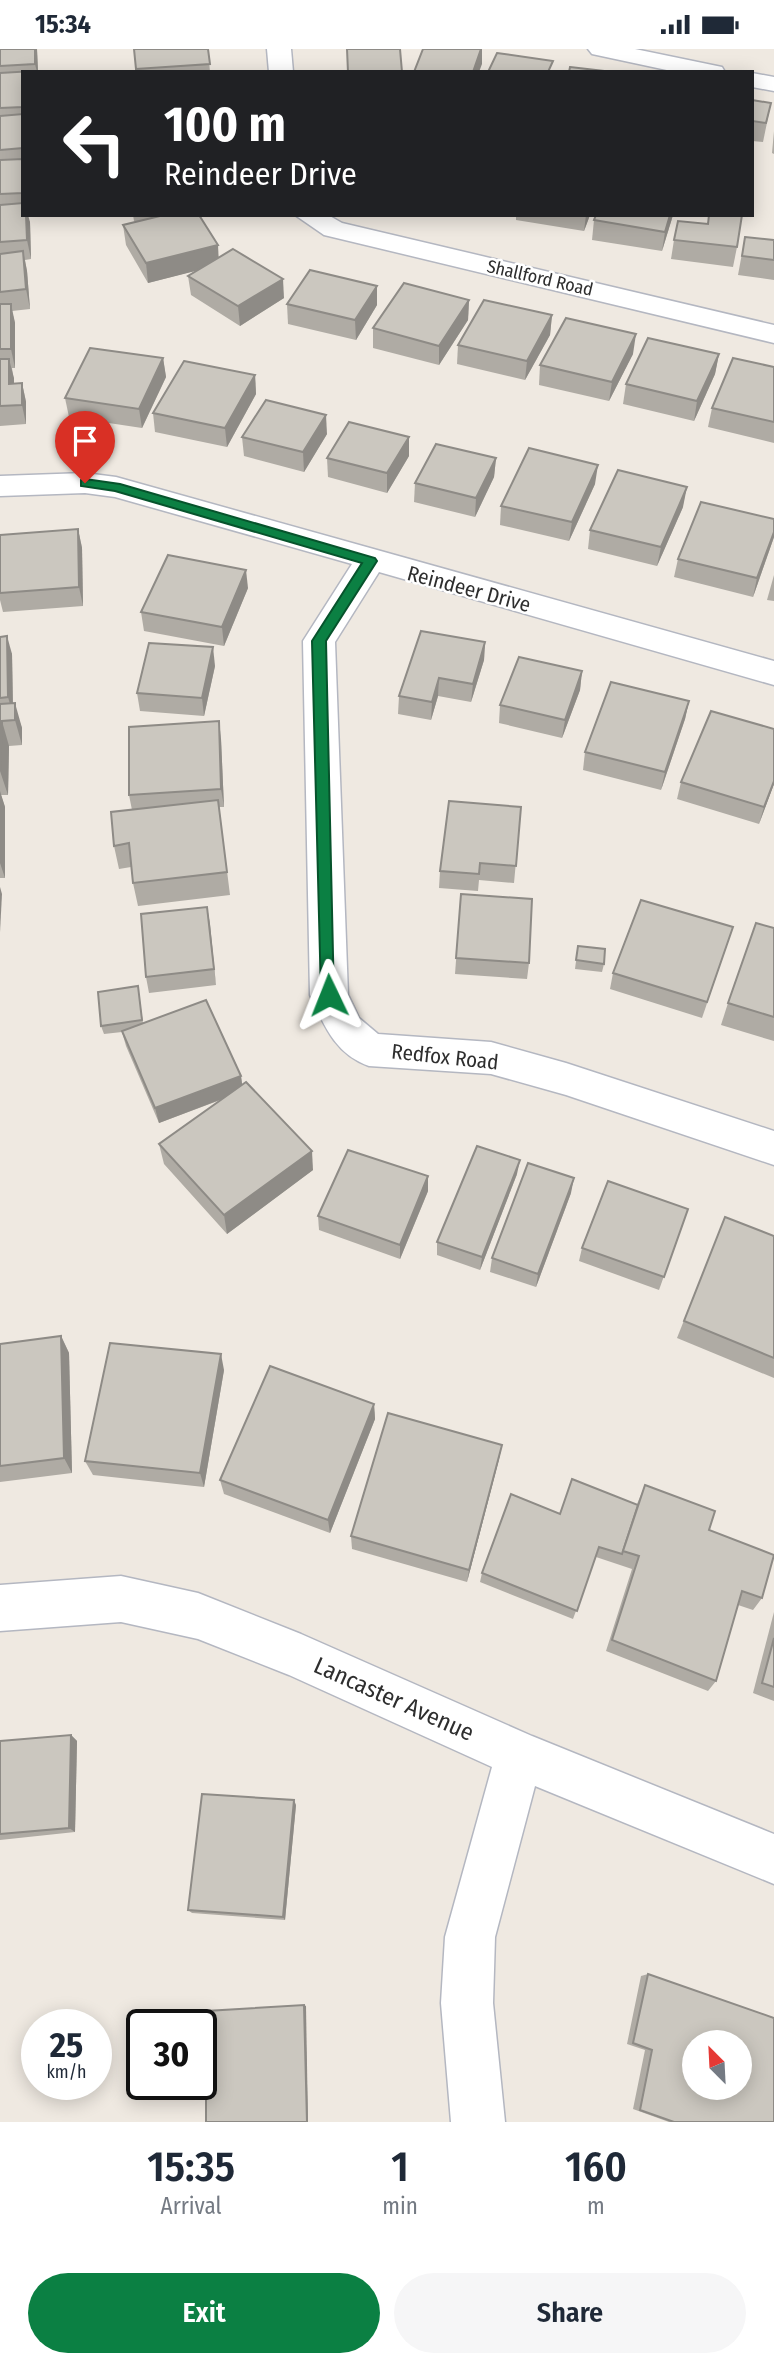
<!DOCTYPE html>
<html lang="en">
<head>
<meta charset="utf-8">
<style>
	body { margin:0; font-family:"Fira Sans Condensed",sans-serif; background:#f6f6f7; color:#1f2937; height:100vh; display:flex; flex-direction:column; font-size:26px; white-space:nowrap }
	* { box-sizing:border-box; margin:0 }
	p { font-size:23px; color:#747a83 }
	.icon { flex:none; width:38px; height:38px; fill:none; stroke:currentColor; stroke-width:2; stroke-linecap:round; stroke-linejoin:round }
	.map { position:relative; height:2073px; overflow:hidden }
	.sheet { display:flex; flex-direction:column; background:#fff; flex:1 }
	.sheet>* { flex:none }
	.banner { position:absolute; left:21px; top:21px; width:733px; height:147px; border-radius:0px; box-shadow:0 4px 18px #0003; background:#202124; color:#fff; overflow:hidden }
	.needle { width:46px; rotate:336deg }
	.controls { position:absolute; left:682px; top:1981px; display:grid; gap:14px }
	.controls a { display:grid; place-items:center; width:70px; height:70px; border-radius:50%; background:#fff; box-shadow:0 4px 18px #0003; font-size:35px }
	.speed { position:absolute; left:21px; top:1960px; display:flex; gap:14px; font-size:35px; font-weight:700; text-align:center }
	.speed>* { display:grid; place-content:center; width:91px; height:91px; border-radius:50%; background:#fff; box-shadow:0 4px 18px #0003; line-height:1 }
	.speed small { font-size:18px; font-weight:400 }
	.speed .limit { border:4px solid #111; border-radius:10px; background:#fff; color:#111 }
	.pin { position:absolute; display:grid; place-items:center; width:60px; height:60px; color:#fff; margin:-72px -30px; border-radius:50% 50% 50% 0; rotate:-45deg; box-shadow:0 0 7px #0007 }
	.pin .icon { rotate:45deg }
	.me { position:absolute; width:77px; margin:-38px; rotate:358deg; stroke-linejoin:round; filter:drop-shadow(0 0 5px #0008) }
	.turn { display:flex; align-items:center; gap:24px; height:147px; padding:0 28px; font-size:32px }
	.turn .icon { width:91px; height:91px; stroke-width:2.5 }
	.turn b { display:block; font-size:49px; line-height:60px }
	.eta { display:flex; justify-content:space-evenly; align-items:center; height:119px; text-align:center }
	.eta b { font-size:42px; font-weight:600; line-height:49px }
	.cta { display:flex; gap:14px; margin-top:auto; padding:14px 28px }
	.cta a { flex:1; height:80px; border-radius:42px; background:#0b8043; color:#fff; font-size:28px; font-weight:600; line-height:80px; text-align:center }
	.cta a+a { background:#f6f6f7; color:#1f2937 }
	.status { display:flex; justify-content:space-between; align-items:center; height:49px; padding:0 35px; background:#fff; direction:ltr }
	.status svg { height:19px; fill:currentColor }
	.map>svg:first-child { display:block }
	.lines { fill:none; stroke-linecap:round; stroke-linejoin:round }
	.minor-casing { stroke:#b4b7c1; stroke-width:3 }
	.minor { fill:#fff; fill-rule:evenodd }
	.wall { fill:#afaba4 }
	.shaded-wall { fill:#8e8b86 }
	.building { fill:#cbc7bf; stroke:#8e8b86; stroke-width:2; fill-rule:evenodd }
	.route { fill:#0b8043; stroke:#07532c; stroke-width:2 }
	.labels { text-anchor:middle; stroke-width:5; stroke-linejoin:round; paint-order:stroke }
	.far-street-label { font-size:18px; fill:#2e2e2e; stroke:#fff }
	.street-label { font-size:21px; fill:#2e2e2e; stroke:#fff }
	.near-street-label { font-size:24px; fill:#2e2e2e; stroke:#fff }
</style>
</head>
<body>
<div class="status"><b>15:34</b><svg viewBox="0 0 49 12"><path d="M0 12V9h3v3zM5 12V6h3v6zM10 12V3h3v9zM15 12V0h3v12zM26 1h20v11H26zM47 4h2v5h-2z"/></svg></div>
<div class="map">
<svg width="774" height="2073" viewBox="0 0 774 2073">
	<rect width="100%" height="100%" fill="#efe9e1"/>
	<g class="lines">
		<defs>
			<g id="minor">
				<polygon points="267,0 291,0 293,23 269,23"/>
				<polygon points="588,0 635,0 722,18 725,23 676,23 592,5"/>
				<polygon points="752,24 774,28 774,42 752,38"/>
				<polygon points="295,166 328,166 342,174 774,276 774,294 324,186"/>
				<path d="M 85,424 L 116,428 L 774,612 L 774,636 L 379,523 L 335,593 L 348,946 L 359,969 L 378,985 L 491,993 L 566,1014 L 774,1082 L 774,1116 L 566,1046 L 491,1025 L 369,1017 C 335,1005 324,976 310,946 L 303,592 L 352,515 L 115,448 L 85,444 L 0,447 L 0,427 Z"/>
				<polygon points="121,1527 198,1544 301,1585 532,1687 774,1785 774,1835 535,1737 495,1888 493,1954 505,2073 451,2073 441,1954 445,1888 492,1718 289,1626 198,1590 121,1573 0,1582 0,1536"/>
			</g>
		</defs>
		<use href="#minor" class="minor-casing"/>
		<use href="#minor" class="minor"/>
	</g>
	<g class="wall">
		<polygon points="0,0 37,0 38,23 23,23 23,166 30,173 31,210 25,211 27,222 30,260 12,262 15,274 15,319 12,319 14,335 22,334 26,353 26,375 0,377"/>
		<polygon points="134,0 208,0 210,23 136,23"/>
		<polygon points="752,51 771,54 763,93 752,92"/>
		<polygon points="774,82 774,105 772,104"/>
		<polygon points="133,166 199,166 219,209 284,249 240,277 191,246 188,227 198,221 148,234 126,196 123,176 142,172 134,172"/>
		<polygon points="516,166 590,166 584,182 516,171"/>
		<polygon points="673,166 662,202 592,191 594,171"/>
		<polygon points="745,188 774,191 774,189 774,231 738,226"/>
		<polygon points="674,191 737,198 733,218 671,210"/>
		<polygon points="377,237 377,256 356,291 288,275 287,255"/>
		<polygon points="469,251 468,271 439,316 373,299 373,279"/>
		<polygon points="552,266 550,286 525,331 457,315 458,296"/>
		<polygon points="633,305 609,352 539,336 540,316"/>
		<polygon points="719,305 715,325 694,372 623,355 626,335"/>
		<polygon points="163,309 166,328 142,379 69,368 65,349"/>
		<polygon points="774,318 774,394 708,378 712,359"/>
		<polygon points="255,326 256,345 227,398 155,383 153,364"/>
		<polygon points="327,385 304,423 244,407 242,388"/>
		<polygon points="409,388 409,407 387,444 328,428 327,409"/>
		<polygon points="496,409 494,428 475,468 414,453 415,434"/>
		<polygon points="595,435 569,492 500,476 501,457"/>
		<polygon points="683,458 657,517 588,500 590,481"/>
		<polygon points="774,470 774,488 753,548 674,528 678,510"/>
		<polygon points="78,480 82,499 83,557 3,563 0,551 0,486"/>
		<polygon points="774,526 774,552 767,551"/>
		<polygon points="248,539 224,597 144,582 141,563"/>
		<polygon points="0,588 12,605 13,654 22,679 22,696 9,697 8,746 1,746 5,758 5,829 0,829"/>
		<polygon points="485,593 484,611 471,653 438,647 431,671 398,665 399,647"/>
		<polygon points="215,617 204,667 140,662 137,644"/>
		<polygon points="582,622 580,641 562,689 499,674 500,656"/>
		<polygon points="689,652 685,670 661,741 583,721 585,703"/>
		<polygon points="774,680 774,735 759,775 677,750 681,733"/>
		<polygon points="221,690 224,758 219,758 230,846 138,857 133,834 131,818 119,820 114,797 132,761 129,746"/>
		<polygon points="521,758 514,834 479,831 478,842 439,839 440,822"/>
		<polygon points="461,845 529,914 527,930 455,925"/>
		<polygon points="207,858 216,936 149,944 146,928"/>
		<polygon points="733,878 702,969 610,940 613,924"/>
		<polygon points="774,879 774,992 721,976 728,954"/>
		<polygon points="578,897 604,915 602,923 575,920"/>
		<polygon points="138,937 143,974 241,1027 242,1036 313,1121 227,1185 164,1115 159,1095 223,1050 159,1074 126,997 122,983 104,985 101,977"/>
		<polygon points="517,1125 480,1221 437,1206 437,1193"/>
		<polygon points="428,1142 400,1210 319,1181 318,1167"/>
		<polygon points="571,1144 536,1238 490,1223 492,1209"/>
		<polygon points="688,1160 659,1241 579,1212 582,1199"/>
		<polygon points="725,1168 774,1187 774,1329 677,1289"/>
		<polygon points="61,1287 69,1304 72,1424 0,1433 0,1295"/>
		<polygon points="224,1321 204,1438 93,1426 85,1412"/>
		<polygon points="374,1355 375,1370 330,1484 224,1445 220,1431"/>
		<polygon points="502,1396 499,1410 467,1533 352,1500 351,1487"/>
		<polygon points="645,1436 709,1481 762,1549 753,1561 738,1556 716,1632 708,1642 606,1602 632,1520 596,1508 573,1570 480,1533 482,1524 560,1465 637,1455"/>
		<polygon points="774,1563 774,1652 753,1644"/>
		<polygon points="71,1686 77,1692 75,1783 0,1791 0,1692"/>
		<polygon points="296,1756 285,1871 192,1864 188,1861"/>
		<polygon points="648,1925 774,2073 669,2073 633,2060 645,2001 627,1995 641,1927"/>
	</g>
	<g class="shaded-wall">
		<polygon points="35,0 37,0 38,23 37,23 35,15"/>
		<polygon points="481,0 482,0 482,15 479,23 473,23"/>
		<polygon points="26,166 28,166 30,173 31,210 27,191"/>
		<polygon points="586,166 590,166 584,182"/>
		<polygon points="670,166 673,166 662,202 665,183"/>
		<polygon points="218,196 219,216 148,234 146,214"/>
		<polygon points="23,202 27,222 30,260 26,240"/>
		<polygon points="283,230 284,249 240,277 238,257"/>
		<polygon points="377,237 377,256 356,291 355,271"/>
		<polygon points="469,251 468,271 439,316 439,297"/>
		<polygon points="11,255 15,274 15,319 11,300"/>
		<polygon points="552,266 550,286 525,331 527,312"/>
		<polygon points="636,285 633,305 609,352 612,333"/>
		<polygon points="719,305 715,325 694,372 697,352"/>
		<polygon points="163,309 166,328 142,379 139,360"/>
		<polygon points="9,310 14,329 14,354 9,335"/>
		<polygon points="255,326 256,345 227,398 225,379"/>
		<polygon points="22,334 26,353 26,375 22,356"/>
		<polygon points="326,366 327,385 304,423 303,403"/>
		<polygon points="409,388 409,407 387,444 387,424"/>
		<polygon points="496,409 494,428 475,468 476,449"/>
		<polygon points="598,416 595,435 569,492 572,473"/>
		<polygon points="687,438 683,458 657,517 661,498"/>
		<polygon points="78,480 82,499 83,557 79,538"/>
		<polygon points="774,483 774,488 753,548 757,529"/>
		<polygon points="246,521 248,539 224,597 222,578"/>
		<polygon points="7,587 12,605 13,666 8,648"/>
		<polygon points="485,593 484,611 471,653 473,635"/>
		<polygon points="213,598 215,617 204,667 202,649"/>
		<polygon points="582,622 580,641 562,689 565,671"/>
		<polygon points="439,629 438,647 431,671 432,653"/>
		<polygon points="689,652 685,670 661,741 665,723"/>
		<polygon points="15,654 22,679 22,696 15,671"/>
		<polygon points="2,672 9,697 8,746 0,722"/>
		<polygon points="219,672 221,690 224,758 221,740"/>
		<polygon points="774,732 774,735 759,775 764,758"/>
		<polygon points="0,742 5,758 5,829 0,814"/>
		<polygon points="0,838 2,845 0,883"/>
		<polygon points="207,858 210,875 216,936 214,920"/>
		<polygon points="241,1027 243,1042 159,1074 155,1059"/>
		<polygon points="312,1102 313,1121 227,1185 224,1166"/>
		<polygon points="520,1111 517,1125 480,1221 482,1208"/>
		<polygon points="428,1127 428,1142 400,1210 400,1196"/>
		<polygon points="574,1129 571,1144 536,1238 538,1225"/>
		<polygon points="61,1287 69,1304 72,1424 64,1409"/>
		<polygon points="221,1305 224,1321 204,1438 200,1424"/>
		<polygon points="374,1355 375,1370 330,1484 328,1471"/>
		<polygon points="502,1396 499,1410 467,1533 469,1521"/>
		<polygon points="71,1686 77,1692 75,1783 69,1779"/>
		<polygon points="294,1751 296,1756 285,1871 283,1868"/>
		<polygon points="304,1956 306,1957 308,2073 307,2073"/>
	</g>
	<g class="building">
		<polygon points="0,0 35,0 35,15 0,17"/>
		<polygon points="134,0 208,0 210,15 136,20"/>
		<polygon points="347,0 400,0 402,23 348,23"/>
		<polygon points="423,0 481,0 473,23 414,23"/>
		<polygon points="497,4 553,12 548,23 488,23"/>
		<polygon points="570,18 613,23 569,23"/>
		<polygon points="33,22 33,23 23,23 23,58 0,59 0,24"/>
		<polygon points="752,51 771,54 766,74 752,72"/>
		<polygon points="23,65 23,99 0,101 0,67"/>
		<polygon points="23,110 23,144 0,145 0,111"/>
		<polygon points="23,154 23,166 26,166 27,191 0,193 0,156"/>
		<polygon points="164,166 199,166 218,196 146,214 123,176"/>
		<polygon points="596,166 670,166 665,183 594,171"/>
		<polygon points="709,166 742,166 737,198 674,191 678,172 708,175"/>
		<polygon points="745,188 774,191 774,211 742,207"/>
		<polygon points="233,200 283,230 238,257 188,227"/>
		<polygon points="23,202 26,240 0,243 0,205"/>
		<polygon points="310,221 377,237 355,271 287,255"/>
		<polygon points="404,234 469,251 439,297 373,279"/>
		<polygon points="484,251 552,266 527,312 458,296"/>
		<rect x="0" y="255" width="11" height="45"/>
		<polygon points="566,269 636,285 612,333 540,316"/>
		<polygon points="648,289 719,305 697,352 626,335"/>
		<polygon points="90,299 163,309 139,360 65,349"/>
		<polygon points="733,309 774,318 774,373 712,359"/>
		<polygon points="0,310 9,310 9,335 22,334 22,356 0,357"/>
		<polygon points="184,312 255,326 225,379 153,364"/>
		<polygon points="266,351 326,366 303,403 242,388"/>
		<polygon points="349,373 409,388 387,424 327,409"/>
		<polygon points="436,395 496,409 476,449 415,434"/>
		<polygon points="529,399 598,416 572,473 501,457"/>
		<polygon points="618,421 687,438 661,498 590,481"/>
		<polygon points="701,453 774,470 774,483 757,529 678,510"/>
		<polygon points="78,480 79,538 0,544 0,486"/>
		<polygon points="168,506 246,521 222,578 141,563"/>
		<polygon points="421,582 485,593 473,635 439,629 432,653 399,647"/>
		<polygon points="7,587 8,648 0,649 0,588"/>
		<polygon points="149,594 213,598 202,649 137,644"/>
		<polygon points="519,608 582,622 565,671 500,656"/>
		<polygon points="611,633 689,652 665,723 585,703"/>
		<polygon points="15,654 15,671 2,672 0,722 0,655"/>
		<polygon points="711,662 774,680 774,732 764,758 681,733"/>
		<polygon points="219,672 221,740 129,746 129,678"/>
		<polygon points="218,751 227,823 133,834 129,794 114,797 111,763"/>
		<polygon points="449,752 521,758 516,817 480,814 479,825 440,822"/>
		<polygon points="461,845 532,850 529,914 456,909"/>
		<polygon points="641,851 733,878 707,953 613,924"/>
		<polygon points="207,858 214,920 146,928 141,865"/>
		<polygon points="756,874 774,879 774,968 728,954"/>
		<polygon points="578,897 605,900 604,915 576,911"/>
		<polygon points="138,937 142,971 101,977 98,943"/>
		<polygon points="206,951 241,1027 155,1059 122,982"/>
		<polygon points="246,1033 312,1102 224,1166 159,1095"/>
		<polygon points="477,1097 520,1111 482,1208 437,1193"/>
		<polygon points="348,1101 428,1127 400,1196 318,1167"/>
		<polygon points="528,1114 574,1129 538,1225 492,1209"/>
		<polygon points="608,1132 688,1160 664,1228 582,1199"/>
		<polygon points="725,1168 774,1187 774,1309 684,1272"/>
		<polygon points="61,1287 64,1409 0,1417 0,1295"/>
		<polygon points="110,1294 221,1305 200,1424 85,1412"/>
		<polygon points="270,1317 374,1355 328,1471 220,1431"/>
		<polygon points="388,1364 502,1396 469,1521 351,1487"/>
		<polygon points="572,1430 638,1456 622,1505 599,1498 577,1562 482,1524 511,1445 560,1465"/>
		<polygon points="645,1436 715,1462 709,1481 774,1506 762,1549 742,1542 716,1632 612,1591 639,1507 623,1502"/>
		<polygon points="774,1589 774,1638 762,1634"/>
		<polygon points="71,1686 69,1779 0,1785 0,1692"/>
		<polygon points="202,1745 294,1751 283,1868 188,1861"/>
		<path d="M 648,1925 L 774,1969 L 774,2073 L 674,2073 L 640,2061 L 652,2001 L 633,1994 ZM 695,1993 L 740,1993 L 740,2039 L 695,2039 Z"/>
		<polygon points="304,1956 307,2073 206,2073 206,1962"/>
	</g>
	<polygon class="route" points="85,430 120,435 375,509 377,512 326,592 334,951 329,952 321,946 312,592 362,514 115,442 81,437 81,431"/>
	<g class="labels">
		<g class="far-street-label">
			<text transform="translate(540 229) rotate(13)" y="6">Shallford Road</text>
		</g>
		<g class="street-label">
			<text transform="translate(469 540) rotate(15)" y="7">Reindeer Drive</text>
			<text transform="translate(445 1008) rotate(6)" y="7">Redfox Road</text>
		</g>
		<g class="near-street-label">
			<text transform="translate(394 1650) rotate(24)" y="8">Lancaster Avenue</text>
		</g>
	</g>
</svg>
<div class="controls">
<a><svg class="needle" viewBox="-14 -14 28 28"><path d="M0-13l5 13h-10z" fill="#e53935"/><path d="M0 13l5-13h-10z" fill="#747a83"/></svg></a>
</div>
<div class="speed"><div>25<small>km/h</small></div><div class="limit">30</div></div>
<div class="pin" style="left:85px;top:434px;background:#d93025"><svg class="icon" aria-label="arrive" viewBox="0 0 24 24"><path d="M6 21V4h12l-3 4 3 4H6"/></svg></div>
<svg class="me" style="left:329px;top:946px" viewBox="-20 -20 40 40"><path d="M0-17L14 15 0 8-14 15z" fill="#0b8043" stroke="#fff" stroke-width="4"/></svg>
<div class="banner">
<div class="turn"><svg class="icon" aria-label="left" viewBox="0 0 24 24"><path d="M17 20v-9H6M10 6l-5 5 5 5"/></svg><div><b>100 m</b>Reindeer Drive</div></div>
</div>
</div>
<section class="sheet">
<div class="eta">
<div><b>15:35</b><p>Arrival</p></div>
<div><b>1</b><p>min</p></div>
<div><b>160</b><p>m</p></div>
</div>
<div class="cta"><a>Exit</a><a>Share</a></div>
</section>
</body>
</html>
